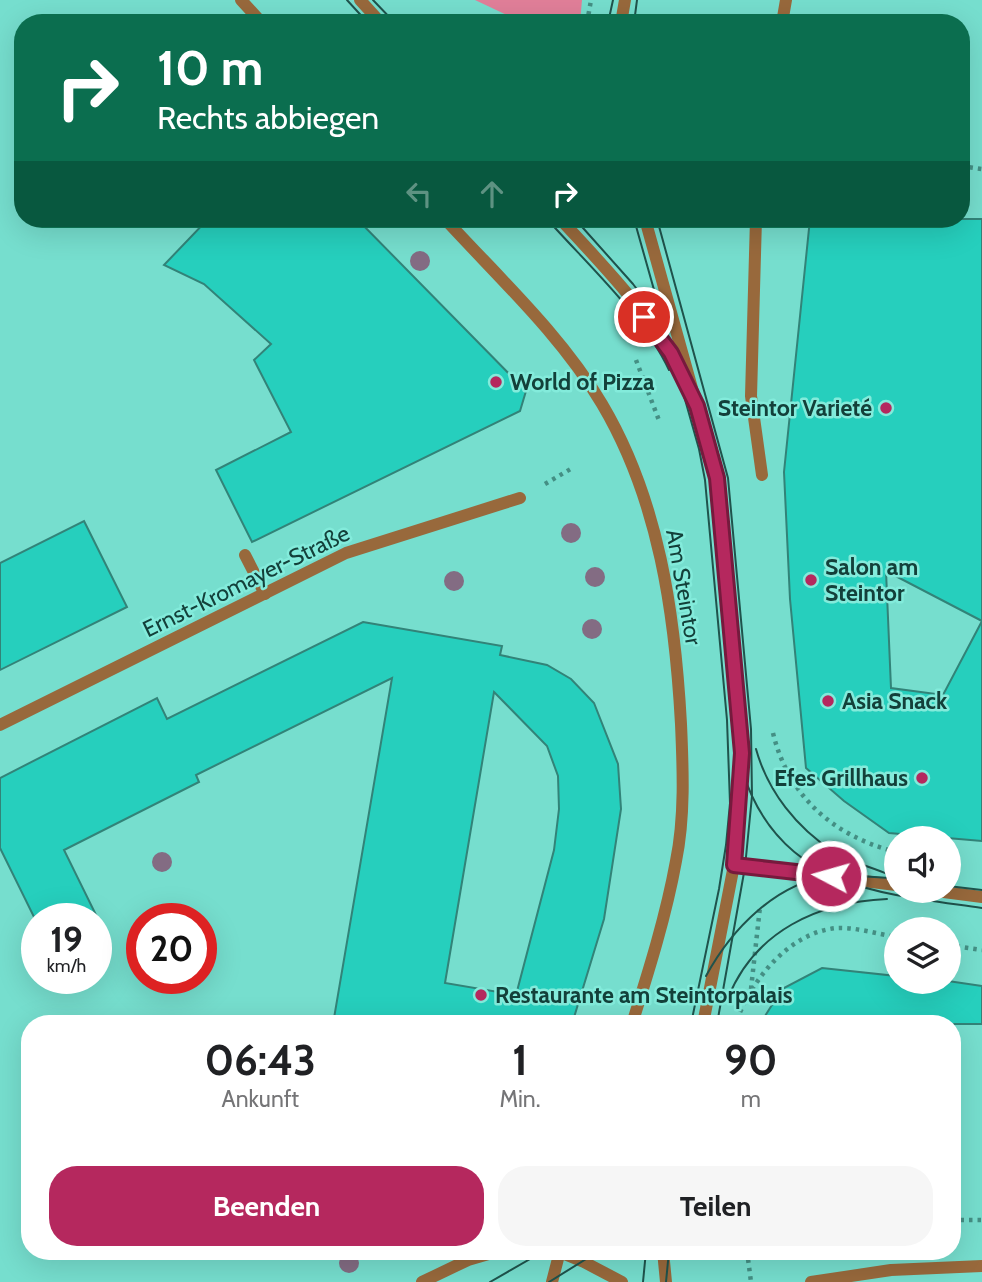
<!DOCTYPE html>
<html lang="de">
<head>
<meta charset="utf-8">
<style>
	body { margin:0; font-family:Cabin,sans-serif; background:#f6f6f6; color:#202124; height:100vh; display:flex; flex-direction:column; font-size:26px; white-space:nowrap }
	* { box-sizing:border-box; margin:0 }
	p { font-size:23px; color:#757577 }
	.icon { flex:none; width:38px; height:38px; fill:none; stroke:currentColor; stroke-width:2; stroke-linecap:round; stroke-linejoin:round }
	.map { position:relative; flex:1; overflow:hidden }
	.side { position:absolute; left:21px; top:1015px; width:940px; height:245px; display:flex; flex-direction:column; background:#fff; border-radius:28px; box-shadow:0 7px 28px #0002 }
	.side>* { flex:none }
	.top-card { position:absolute; left:14px; top:14px; width:956px; height:214px; border-radius:28px; box-shadow:0 7px 28px #0002; background:#0b6e4f; color:#fff; overflow:hidden }
	.controls { position:absolute; left:884px; top:826px; display:grid; gap:14px }
	.controls a { display:grid; place-items:center; width:77px; height:77px; border-radius:50%; background:#fff; box-shadow:0 7px 28px #0002; font-size:35px }
	.speed { position:absolute; left:21px; top:903px; display:flex; gap:14px; font-size:35px; font-weight:700; text-align:center }
	.speed>* { display:grid; place-content:center; width:91px; height:91px; border-radius:50%; background:#fff; box-shadow:0 7px 28px #0002; line-height:1 }
	.speed small { font-size:18px; font-weight:400 }
	.speed .limit { border:10px solid #d22; background:#fff; color:#111 }
	.pin { position:absolute; display:grid; place-items:center; width:60px; height:60px; color:#fff; margin:-30px; border:4px solid #fff; border-radius:50%; box-shadow:0 2px 7px #0007 }
	.me { position:absolute; width:77px; margin:-38px; rotate:276deg; stroke-linejoin:round; filter:drop-shadow(0 0 5px #0008) }
	.turn { display:flex; align-items:center; gap:24px; height:147px; padding:0 28px; font-size:32px }
	.turn .icon { width:91px; height:91px; stroke-width:2.5 }
	.turn b { display:block; font-size:49px; line-height:60px }
	.lanes { display:flex; align-items:center; height:66px; padding:0 28px; background:#0003; justify-content:center; gap:35px; direction:ltr }
	.lanes .off { opacity:.35 }
	.eta { display:flex; justify-content:space-evenly; align-items:center; height:119px; text-align:center }
	.eta b { font-size:42px; font-weight:700; line-height:49px }
	.cta { display:flex; gap:14px; margin-top:auto; padding:14px 28px }
	.cta a { flex:1; height:80px; border-radius:28px; background:#b5285e; color:#fff; font-size:28px; font-weight:700; line-height:80px; text-align:center }
	.cta a+a { background:#f6f6f6; color:#202124 }
	.map>svg:first-child { display:block }
	.green { fill:#e17f99 }
	.building { fill:#26cfbd; stroke:#328378; stroke-width:2; fill-rule:evenodd }
	.lines { fill:none; stroke-linecap:round; stroke-linejoin:round }
	.path { stroke:#448f84; stroke-width:4.5; stroke-dasharray:3.5 5; stroke-linecap:butt }
	.minor { stroke:#98693c; stroke-width:12 }
	.tram { stroke:#1f534c; stroke-width:2 }
	.tree { fill:#836c83 }
	.route-casing { stroke:#761a3d; stroke-width:18 }
	.route { stroke:#b5285e; stroke-width:12 }
	.poi-dot { fill:#b5285e; stroke:#83ebdb; stroke-width:2.5 }
	.labels { text-anchor:middle; stroke-width:5; stroke-linejoin:round; paint-order:stroke }
	.poi-label { font-size:23px; font-weight:bold; fill:#13403a; stroke:#83ebdb; text-anchor:start }
	.street-label { font-size:23px; fill:#13403a; stroke:#83ebdb }
</style>
</head>
<body>
<div class="map">
<svg width="982" height="1282" viewBox="0 0 982 1282">
	<rect width="100%" height="100%" fill="#76dece"/>
	<polygon class="green" points="475,0 582,0 580,23 524,23"/>
	<g class="building">
		<polygon points="208,219 357,219 526,391 520,411 252,542 216,470 291,432 254,360 271,344 204,284 164,265"/>
		<polygon points="810,219 982,219 982,621 886,571 891,688 943,695 982,621 982,841 889,833 844,801 806,768 790,599 784,472"/>
		<polygon points="84,521 127,607 0,670 0,563"/>
		<path d="M 363,622 L 502,646 L 500,655 L 547,665 L 571,679 L 594,703 L 618,764 L 621,809 L 604,919 L 572,1024 L 333,1024 L 392,678 L 196,775 L 199,782 L 64,850 L 98,919 L 35,919 L 0,848 L 0,778 L 157,698 L 167,719 ZM 494,692 L 547,746 L 558,776 L 559,809 L 554,850 L 516,995 L 445,983 Z"/>
		<polygon points="822,968 896,976 896,982 948,981 982,986 982,1024 760,1024 782,989"/>
	</g>
	<g class="lines">
		<g class="path">
			<polyline points="587,23 591,0"/>
			<polyline points="961,166 982,169"/>
			<polyline points="636,360 660,423"/>
			<polyline points="545,484 574,467"/>
			<path d="M 773,733 C 788,795 831,834 892,851"/>
			<polyline points="948,945 982,950"/>
			<polyline points="751,989 760,907"/>
			<path d="M 737,1020 C 752,979 790,932 837,928 C 855,927 878,934 896,937"/>
			<polyline points="952,1220 982,1220"/>
			<polyline points="747,1251 751,1282"/>
		</g>
		<g class="minor">
			<polyline points="241,0 262,23"/>
			<polyline points="360,0 381,23"/>
			<polyline points="621,23 625,0"/>
			<polyline points="782,23 786,0"/>
			<path d="M 445,219 C 499,278 561,335 602,404 C 659,500 675,614 681,724 C 683,769 685,817 676,861 C 666,916 649,970 632,1024"/>
			<path d="M 560,219 C 605,267 654,318 683,377"/>
			<polyline points="645,219 717,478 742,753 734,865 703,1024"/>
			<polyline points="756,219 751,396 762,475"/>
			<polyline points="245,555 265,594"/>
			<polyline points="0,725 346,553 520,498"/>
			<polyline points="734,865 896,885"/>
			<polyline points="936,891 982,897"/>
			<polyline points="557,1251 584,1262 622,1282"/>
			<polyline points="663,1251 666,1282"/>
			<polyline points="422,1282 468,1260 499,1251"/>
			<polyline points="552,1282 560,1251"/>
			<polyline points="811,1282 891,1270 982,1266"/>
		</g>
		<g class="tram">
			<polyline points="347,0 368,23"/>
			<polyline points="373,0 395,23"/>
			<polyline points="608,23 613,0"/>
			<polyline points="634,23 637,0"/>
			<path d="M 547,219 C 586,263 644,316 669,370"/>
			<polyline points="575,219 633,284 657,316"/>
			<polyline points="634,219 699,449 705,480 727,720 730,803 726,845 719,889 691,1024"/>
			<polyline points="657,219 728,478 751,729 752,796 745,867 717,1024"/>
			<path d="M 733,740 C 739,759 744,779 752,796 C 796,891 892,895 982,908"/>
			<path d="M 756,749 C 768,792 797,828 834,852 C 850,862 872,867 890,875"/>
			<polyline points="948,886 982,890"/>
			<path d="M 706,976 C 731,930 776,882 832,876 C 852,874 875,878 896,878"/>
			<path d="M 728,998 C 755,931 818,902 887,899"/>
			<polyline points="490,1282 544,1251"/>
			<polyline points="549,1282 599,1251"/>
			<polyline points="643,1282 646,1251"/>
			<polyline points="666,1282 669,1251"/>
		</g>
	</g>
	<g class="tree">
		<circle cx="420" cy="261" r="10"/>
		<circle cx="571" cy="533" r="10"/>
		<circle cx="595" cy="577" r="10"/>
		<circle cx="454" cy="581" r="10"/>
		<circle cx="592" cy="629" r="10"/>
		<circle cx="162" cy="862" r="10"/>
		<circle cx="349" cy="1263" r="10"/>
	</g>
	<g class="lines">
		<defs>
			<polyline id="route" points="644,317 671,353 697,406 717,478 742,753 734,865 831,876"/>
		</defs>
		<use href="#route" class="route-casing"/>
		<use href="#route" class="route"/>
	</g>
	<g class="poi-dot">
		<circle cx="496" cy="382" r="7"/>
		<circle cx="886" cy="408" r="7"/>
		<circle cx="811" cy="580" r="7"/>
		<circle cx="828" cy="701" r="7"/>
		<circle cx="922" cy="778" r="7"/>
		<circle cx="481" cy="995" r="7"/>
	</g>
	<g class="labels">
		<g class="poi-label">
			<text x="510" y="390">World of Pizza</text>
			<text x="872" y="416" text-anchor="end">Steintor Varieté</text>
			<text x="825" y="575">Salon am<tspan x="825" dy="26">Steintor</tspan></text>
			<text x="842" y="709">Asia Snack</text>
			<text x="908" y="786" text-anchor="end">Efes Grillhaus</text>
			<text x="495" y="1003">Restaurante am Steintorpalais</text>
		</g>
		<g class="street-label">
			<text transform="translate(246 581) rotate(-26)" y="8">Ernst-Kromayer-Straße</text>
			<text transform="translate(684 587) rotate(80)" y="8">Am Steintor</text>
		</g>
	</g>
</svg>
<div class="controls">
<a><svg class="icon" aria-label="sound" viewBox="0 0 24 24"><path d="M4 9h4l5-4v14l-5-4H4zM17 9q2 3 0 6"/></svg></a>
<a><svg class="icon" aria-label="layers" viewBox="0 0 24 24"><path d="M12 4l9 5-9 5-9-5zM3 14l9 5 9-5"/></svg></a>
</div>
<div class="speed"><div>19<small>km/h</small></div><div class="limit">20</div></div>
<div class="pin" style="left:644px;top:317px;background:#d93025"><svg class="icon" aria-label="arrive" viewBox="0 0 24 24"><path d="M6 21V4h12l-3 4 3 4H6"/></svg></div>
<svg class="me" style="left:831px;top:876px" viewBox="-20 -20 40 40"><circle r="17" fill="#b5285e" stroke="#fff" stroke-width="3"/><path d="M0-11L8 9 0 5-8 9z" fill="#fff"/></svg>
<div class="top-card">
<div class="turn"><svg class="icon" aria-label="right" viewBox="0 0 24 24"><path d="M7 20v-9h11M14 6l5 5-5 5"/></svg><div><b>10 m</b>Rechts abbiegen</div></div>
<div class="lanes"><svg class="icon off" aria-label="left" viewBox="0 0 24 24"><path d="M17 20v-9H6M10 6l-5 5 5 5"/></svg><svg class="icon off" aria-label="ahead" viewBox="0 0 24 24"><path d="M12 20V5M6 11l6-6 6 6"/></svg><svg class="icon" aria-label="right" viewBox="0 0 24 24"><path d="M7 20v-9h11M14 6l5 5-5 5"/></svg></div>
</div>
<section class="side">
<div class="eta">
<div><b>06:43</b><p>Ankunft</p></div>
<div><b>1</b><p>Min.</p></div>
<div><b>90</b><p>m</p></div>
</div>
<div class="cta"><a>Beenden</a><a>Teilen</a></div>
</section>
</div>
</body>
</html>
